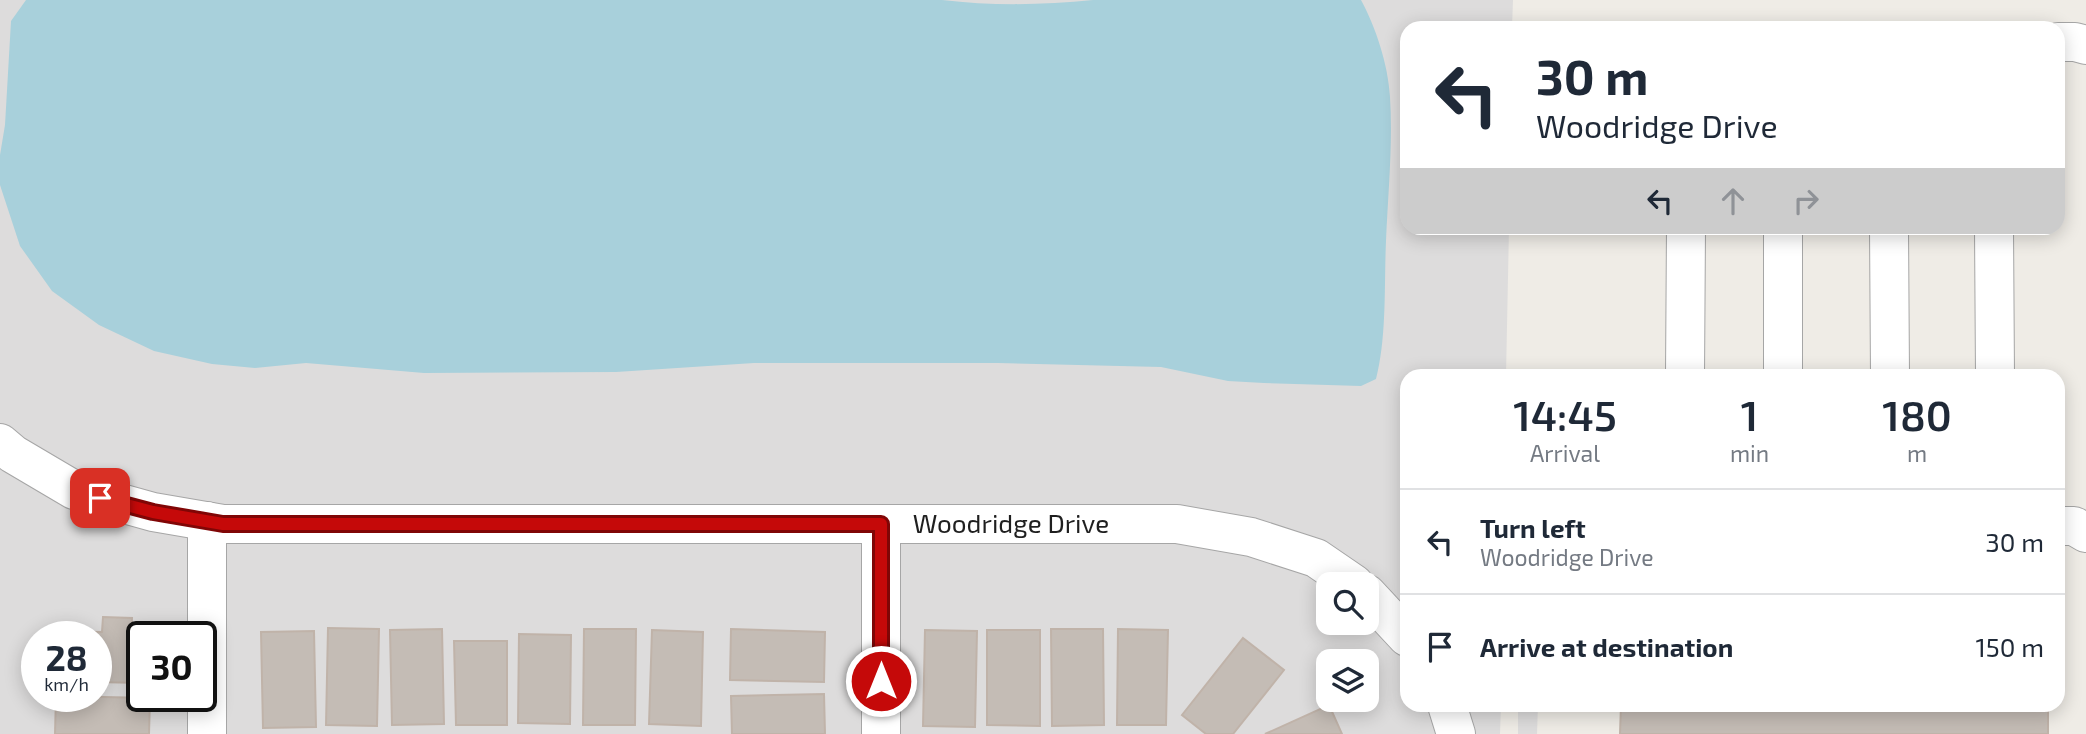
<!DOCTYPE html>
<html lang="en">
<head>
<meta charset="utf-8">
<style>
	body { margin:0; font-family:"Exo 2",sans-serif; background:#f2f2f3; color:#1f2937; height:100vh; display:flex; flex-direction:column; font-size:26px; white-space:nowrap }
	* { box-sizing:border-box; margin:0 }
	p { font-size:23px; color:#747a83 }
	.icon { flex:none; width:38px; height:38px; fill:none; stroke:currentColor; stroke-width:2; stroke-linecap:round; stroke-linejoin:round }
	.map { position:relative; flex:1; overflow:hidden }
	.details { position:absolute; left:1400px; top:369px; width:665px; height:343px; display:flex; flex-direction:column; background:#fff; border-radius:21px; box-shadow:0 4px 18px #0003 }
	.details>* { flex:none }
	.hud { position:absolute; left:1400px; top:21px; width:665px; height:214px; border-radius:21px; box-shadow:0 4px 18px #0003; background:#fff; color:#1f2937; overflow:hidden }
	.buttons { position:absolute; left:1316px; top:572px; display:grid; gap:14px }
	.buttons a { display:grid; place-items:center; width:63px; height:63px; border-radius:14px; background:#fff; box-shadow:0 4px 18px #0003; font-size:35px }
	.speed { position:absolute; left:21px; top:621px; display:flex; gap:14px; font-size:35px; font-weight:700; text-align:center }
	.speed>* { display:grid; place-content:center; width:91px; height:91px; border-radius:50%; background:#fff; box-shadow:0 4px 18px #0003; line-height:1 }
	.speed small { font-size:18px; font-weight:400 }
	.speed .limit { border:4px solid #111; border-radius:10px; background:#fff; color:#111 }
	.pin { position:absolute; display:grid; place-items:center; width:60px; height:60px; color:#fff; margin:-30px; border-radius:14px; box-shadow:0 4px 10px #0006 }
	.me { position:absolute; width:77px; margin:-38px; rotate:0deg; stroke-linejoin:round; filter:drop-shadow(0 0 5px #0008) }
	.turn { display:flex; align-items:center; gap:24px; height:147px; padding:0 21px; font-size:32px }
	.turn .icon { width:91px; height:91px; stroke-width:2.5 }
	.turn b { display:block; font-size:49px; line-height:60px }
	.lanes { display:flex; align-items:center; height:66px; padding:0 21px; background:#0003; justify-content:center; gap:35px; direction:ltr }
	.lanes .off { opacity:.35 }
	.eta { display:flex; justify-content:space-evenly; align-items:center; height:119px; text-align:center }
	.eta b { font-size:42px; font-weight:600; line-height:49px }
	ul { padding:0; list-style:none }
	li { display:flex; align-items:center; gap:21px; height:105px; padding:0 21px; border-top:2px solid #e0e1e3 }
	li div { flex:1 }
	li b { display:block; font-size:26px }
	li em { font-style:normal }
	.map>svg:first-child { display:block }
	.residential { fill:#dddcdc; fill-rule:evenodd }
	.water { fill:#a8d0db }
	.building { fill:#c4bcb5; stroke:#c0b3a9; stroke-width:2 }
	.lines { fill:none; stroke-linecap:round; stroke-linejoin:round }
	.minor-casing { stroke:#a6a6a6; stroke-width:40 }
	.minor { stroke:#fff; stroke-width:38 }
	.route-casing { stroke:#800606; stroke-width:18 }
	.route { stroke:#c50909; stroke-width:12 }
	.labels { text-anchor:middle; stroke-width:6; stroke-linejoin:round; paint-order:stroke }
	.street-label { font-size:26px; fill:#1f1f1f; stroke:#fff }
</style>
</head>
<body>
<div class="map">
<svg width="2086" height="734" viewBox="0 0 2086 734">
	<rect width="100%" height="100%" fill="#efece6"/>
	<g class="residential">
		<path d="M 0,0 L 1513,0 L 1512,28 L 1407,28 L 1407,228 L 1509,228 L 1506,376 L 1407,376 L 1407,705 L 1501,705 L 1500,734 L 0,734 ZM 1328,584 L 1367,584 L 1367,623 L 1328,623 ZM 37,637 L 96,637 L 96,696 L 37,696 ZM 142,637 L 201,637 L 201,696 L 142,696 ZM 1328,662 L 1367,662 L 1367,700 L 1328,700 Z"/>
		<polygon points="1518,705 1538,705 1537,734 1518,734"/>
	</g>
	<path class="water" d="M 26,0 L 942,0 C 992,6 1043,5 1093,0 L 1361,0 C 1376,28 1388,64 1390,97 C 1393,144 1388,193 1386,241 C 1384,286 1387,336 1376,379 L 1361,386 L 1264,383 L 1228,381 L 1161,367 L 998,363 L 754,363 L 616,372 L 424,373 L 306,363 L 255,368 L 212,364 L 154,351 L 99,325 L 52,291 L 20,246 L 0,185 L 0,155 L 5,125 L 11,21 Z"/>
	<g class="building">
		<polygon points="103,617 132,618 130,651 142,651 142,683 96,682 96,637 55,637 55,631 102,632"/>
		<polygon points="328,628 379,629 377,726 326,725"/>
		<polygon points="442,629 444,724 392,725 390,630"/>
		<polygon points="584,629 636,629 635,725 583,725"/>
		<polygon points="731,629 825,632 824,682 730,680"/>
		<polygon points="1051,629 1103,629 1104,725 1052,726"/>
		<polygon points="1118,629 1168,630 1166,725 1117,725"/>
		<polygon points="652,630 703,632 701,726 649,724"/>
		<polygon points="925,630 977,631 975,727 923,726"/>
		<polygon points="987,630 1040,630 1040,726 987,725"/>
		<polygon points="314,631 316,727 263,728 261,632"/>
		<polygon points="519,634 571,635 570,724 518,723"/>
		<polygon points="1243,638 1284,670 1233,734 1206,734 1182,715"/>
		<polygon points="454,641 507,641 507,725 456,725"/>
		<polygon points="824,694 825,734 732,734 731,696"/>
		<polygon points="56,696 150,698 149,734 55,734"/>
		<polygon points="1329,705 1342,734 1265,734"/>
		<polygon points="1621,705 2048,705 2048,734 1620,734"/>
	</g>
	<g class="lines">
		<defs>
			<g id="minor">
				<polyline points="2058,42 2075,42 2086,45"/>
				<polyline points="1783,228 1783,376"/>
				<polyline points="1889,228 1890,376"/>
				<polyline points="1994,228 1995,376"/>
				<polyline points="1685,376 1686,228"/>
				<polyline points="0,443 13,454 74,490 153,512 223,524 1177,524 1251,537 1316,558 1354,584"/>
				<polyline points="207,521 207,734"/>
				<polyline points="881,524 881,734"/>
				<polyline points="2058,526 2074,526 2086,533"/>
				<polyline points="1367,594 1407,637"/>
				<polyline points="1447,705 1456,734"/>
			</g>
		</defs>
		<use href="#minor" class="minor-casing"/>
		<use href="#minor" class="minor"/>
	</g>
	<g class="lines">
		<defs>
			<polyline id="route" points="100,498 153,512 223,524 881,524 881,681"/>
		</defs>
		<use href="#route" class="route-casing"/>
		<use href="#route" class="route"/>
	</g>
	<g class="labels">
		<g class="street-label">
			<text x="1011" y="533">Woodridge Drive</text>
		</g>
	</g>
</svg>
<div class="buttons">
<a><svg class="icon" aria-label="search" viewBox="0 0 24 24"><circle cx="10" cy="10" r="6"/><path d="M15 15l6 6"/></svg></a>
<a><svg class="icon" aria-label="layers" viewBox="0 0 24 24"><path d="M12 4l9 5-9 5-9-5zM3 14l9 5 9-5"/></svg></a>
</div>
<div class="speed"><div>28<small>km/h</small></div><div class="limit">30</div></div>
<div class="pin" style="left:100px;top:498px;background:#d93025"><svg class="icon" aria-label="arrive" viewBox="0 0 24 24"><path d="M6 21V4h12l-3 4 3 4H6"/></svg></div>
<svg class="me" style="left:881px;top:681px" viewBox="-20 -20 40 40"><circle r="17" fill="#c50909" stroke="#fff" stroke-width="3"/><path d="M0-11L8 9 0 5-8 9z" fill="#fff"/></svg>
<div class="hud">
<div class="turn"><svg class="icon" aria-label="left" viewBox="0 0 24 24"><path d="M17 20v-9H6M10 6l-5 5 5 5"/></svg><div><b>30 m</b>Woodridge Drive</div></div>
<div class="lanes"><svg class="icon" aria-label="left" viewBox="0 0 24 24"><path d="M17 20v-9H6M10 6l-5 5 5 5"/></svg><svg class="icon off" aria-label="ahead" viewBox="0 0 24 24"><path d="M12 20V5M6 11l6-6 6 6"/></svg><svg class="icon off" aria-label="right" viewBox="0 0 24 24"><path d="M7 20v-9h11M14 6l5 5-5 5"/></svg></div>
</div>
<section class="details">
<div class="eta">
<div><b>14:45</b><p>Arrival</p></div>
<div><b>1</b><p>min</p></div>
<div><b>180</b><p>m</p></div>
</div>
<ul>
<li><svg class="icon" aria-label="left" viewBox="0 0 24 24"><path d="M17 20v-9H6M10 6l-5 5 5 5"/></svg><div><b>Turn left</b><p>Woodridge Drive</p></div><em>30 m</em></li>
<li><svg class="icon" aria-label="arrive" viewBox="0 0 24 24"><path d="M6 21V4h12l-3 4 3 4H6"/></svg><div><b>Arrive at destination</b></div><em>150 m</em></li>
</ul>
</section>
</div>
</body>
</html>
